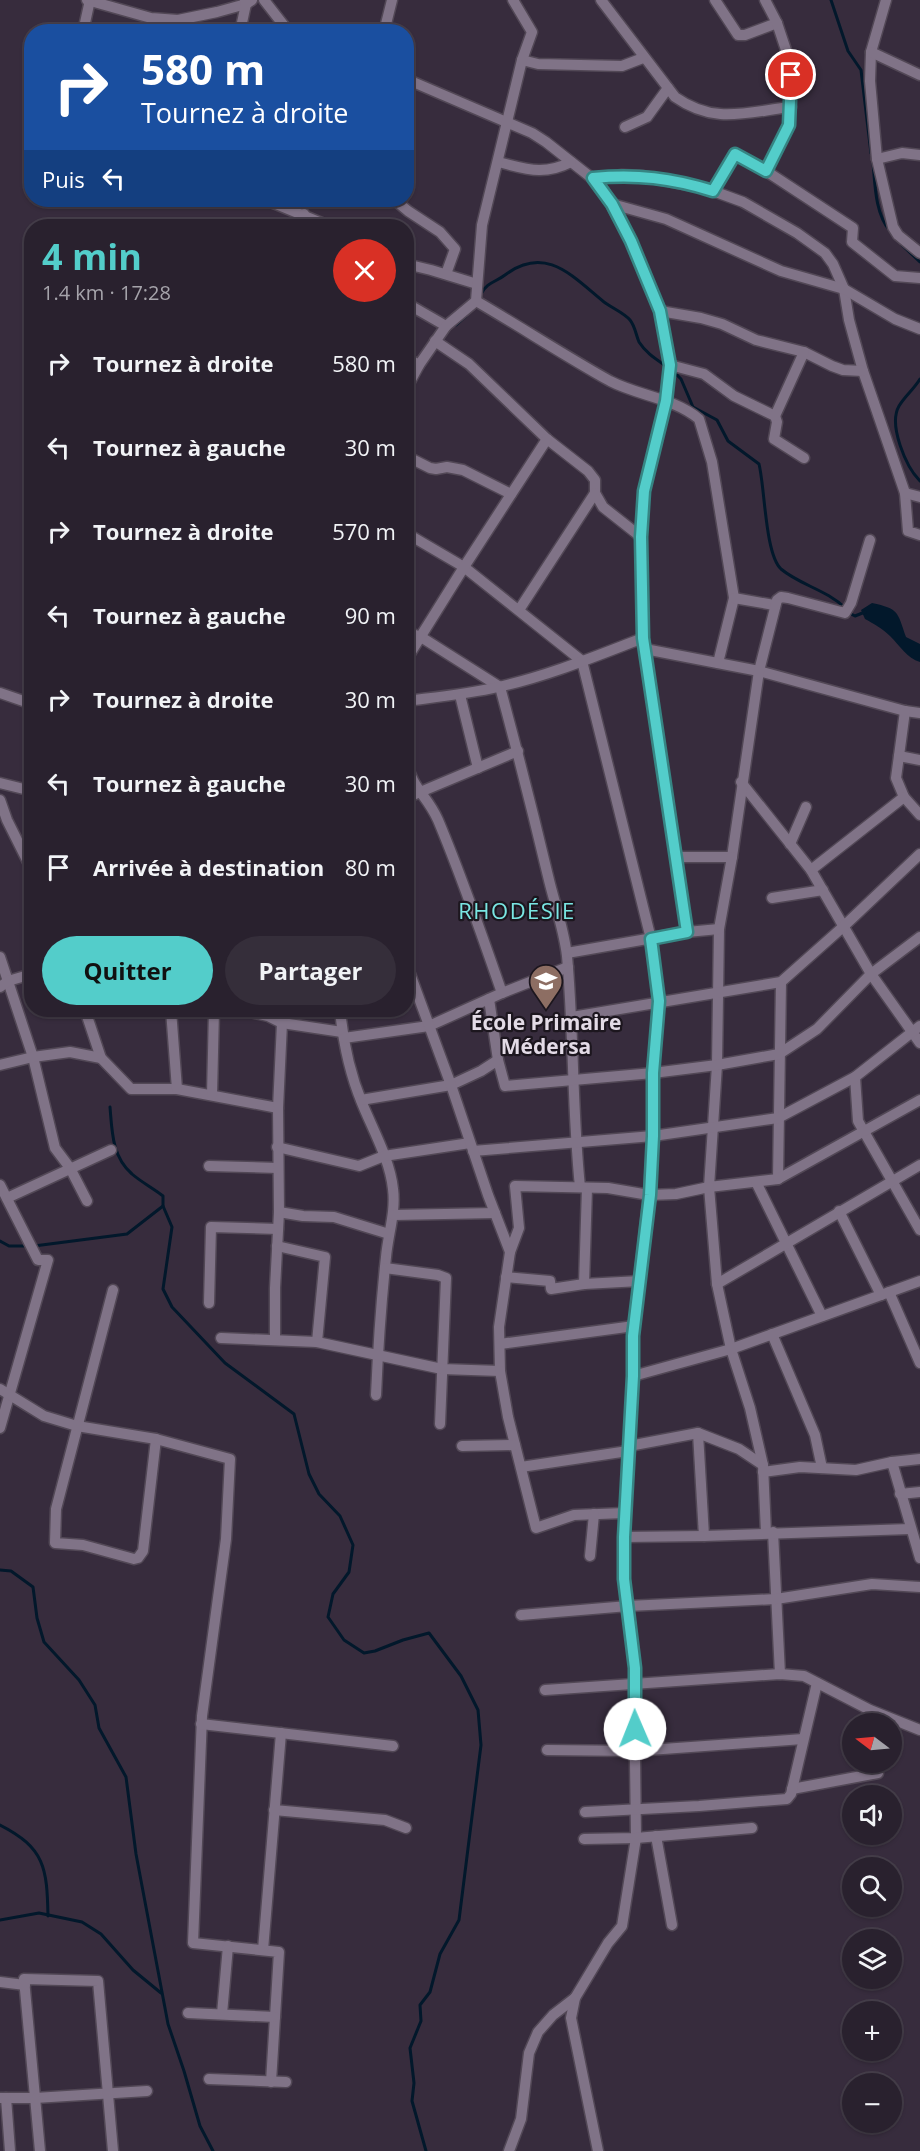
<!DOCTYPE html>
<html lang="fr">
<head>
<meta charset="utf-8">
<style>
	body { margin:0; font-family:"Open Sans",sans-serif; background:#352e3a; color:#f1f3f6; height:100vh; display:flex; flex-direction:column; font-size:22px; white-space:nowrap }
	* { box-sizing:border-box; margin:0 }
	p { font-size:20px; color:#a5a3aa }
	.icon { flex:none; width:33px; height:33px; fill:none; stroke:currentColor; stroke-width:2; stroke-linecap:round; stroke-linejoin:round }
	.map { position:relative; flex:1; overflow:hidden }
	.panel { position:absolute; left:24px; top:219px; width:390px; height:798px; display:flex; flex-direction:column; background:#29212e; border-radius:24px; box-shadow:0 2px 4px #0004,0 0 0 2px #453e4a }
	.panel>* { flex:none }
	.banner { position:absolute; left:24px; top:24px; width:390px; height:183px; border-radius:24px; box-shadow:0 2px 4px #0004,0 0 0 2px #453e4a; background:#1a4fa0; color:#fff; overflow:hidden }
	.needle { width:39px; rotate:286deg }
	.tools { position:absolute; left:842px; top:1713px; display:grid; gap:12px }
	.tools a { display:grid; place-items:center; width:60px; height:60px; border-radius:50%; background:#29212e; box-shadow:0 2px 4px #0004,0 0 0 2px #453e4a; font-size:30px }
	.pin { position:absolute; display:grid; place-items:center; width:51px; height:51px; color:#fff; margin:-26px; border:3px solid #fff; border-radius:50%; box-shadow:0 2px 6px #0007 }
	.me { position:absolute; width:66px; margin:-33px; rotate:359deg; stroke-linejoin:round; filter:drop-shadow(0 0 4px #0008) }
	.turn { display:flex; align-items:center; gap:21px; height:126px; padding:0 18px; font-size:27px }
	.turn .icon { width:78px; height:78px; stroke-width:2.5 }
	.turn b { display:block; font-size:42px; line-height:51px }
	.then { display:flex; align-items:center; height:57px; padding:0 18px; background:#0003; gap:12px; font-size:22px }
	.round { display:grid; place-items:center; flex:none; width:63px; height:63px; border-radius:32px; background:#352e3a }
	.head { display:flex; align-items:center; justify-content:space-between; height:102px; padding:0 18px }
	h1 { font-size:36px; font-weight:700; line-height:45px; color:#53cdca }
	.cta { display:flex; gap:12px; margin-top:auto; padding:12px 18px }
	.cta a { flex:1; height:69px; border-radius:36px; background:#53cdca; color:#111; font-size:24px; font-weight:700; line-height:69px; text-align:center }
	.cta a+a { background:#352e3a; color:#f1f3f6 }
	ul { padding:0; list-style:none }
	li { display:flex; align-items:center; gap:18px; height:84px; padding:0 18px }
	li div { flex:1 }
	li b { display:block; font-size:22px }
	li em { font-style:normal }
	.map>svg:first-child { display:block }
	.water { fill:#02182b }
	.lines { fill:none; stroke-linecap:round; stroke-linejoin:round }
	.stream { stroke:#02182b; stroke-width:3 }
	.minor-casing { stroke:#524856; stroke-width:13 }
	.minor { stroke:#807387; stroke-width:10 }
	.route-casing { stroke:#368583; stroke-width:15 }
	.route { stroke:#53cdca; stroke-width:10 }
	.labels { text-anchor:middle; stroke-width:4.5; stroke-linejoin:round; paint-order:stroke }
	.poi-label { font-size:21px; font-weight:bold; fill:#e3dbe6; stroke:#1c161e }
	.neighbourhood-label { font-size:22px; letter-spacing:1.5px; fill:#7ae6e3; stroke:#1c161e }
</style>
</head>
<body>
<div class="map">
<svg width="920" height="2151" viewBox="0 0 920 2151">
	<rect width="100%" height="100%" fill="#372c3d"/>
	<path class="water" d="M 872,603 C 899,609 897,611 906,637 L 920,644 L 920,662 C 907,658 900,646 890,636 C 882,628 874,624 865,619 L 861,610 Z"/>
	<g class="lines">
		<g class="stream">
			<polyline points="831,0 848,51 861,70 871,153"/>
			<path d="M 873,162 C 875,184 875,214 890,231"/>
			<polyline points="902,245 920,262"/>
			<path d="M 481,294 C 487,282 496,282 505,275 C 546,244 573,277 604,302 C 612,308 624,313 630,320 C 635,326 636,335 639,342 C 646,353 656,359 666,366"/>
			<polyline points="456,325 466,316"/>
			<path d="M 672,370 L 681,379 L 693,407 L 717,420 L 728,441 L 759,464 C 765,488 765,554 781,569 C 800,585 827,590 845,608"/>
			<path d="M 920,379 C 914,389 905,396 899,406 C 888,425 906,467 920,481"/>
			<polyline points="849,613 855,616 865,612"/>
			<path d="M 110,1107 C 112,1131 112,1157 132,1174 C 141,1182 153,1188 163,1196 L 163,1206 L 172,1227 L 163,1289 L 172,1307 L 225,1363 L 294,1414 L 309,1474 L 319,1494 L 340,1516 L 353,1545 L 349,1572 L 333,1594 L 328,1617 L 344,1640 L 364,1653 L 375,1651 L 403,1640 L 429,1633 L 461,1676 L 478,1710 L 481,1745 L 459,1920 L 440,1954 L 430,1992 L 420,2005 L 421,2021 L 410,2048 L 414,2083 L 412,2101 L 426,2151"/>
			<polyline points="0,1241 9,1246 27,1246"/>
			<polyline points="34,1246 127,1234 163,1206"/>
			<polyline points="0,1570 11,1571 33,1587 37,1618 44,1642 79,1680 95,1705 99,1728 126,1777 136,1854 168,2024 184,2071 200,2126 213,2151"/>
			<path d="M 0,1825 C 45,1848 47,1868 48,1916"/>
			<polyline points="0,1920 39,1913 82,1922 101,1934 133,1970 161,1993"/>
		</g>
		<defs>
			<g id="minor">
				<polyline points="87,0 151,18 178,20 217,12 246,4 252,0"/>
				<polyline points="264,0 289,32"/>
				<path d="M 601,0 L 675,97 C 715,125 746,112 791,107"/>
				<polyline points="715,0 738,35 745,35 777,23"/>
				<polyline points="765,0 777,23 790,62 791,85 789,125 766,171"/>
				<polyline points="886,0 871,52 870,81 877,159 893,227 898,235 920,253"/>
				<polyline points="83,32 90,0"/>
				<polyline points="240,32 246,4 245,0"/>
				<polyline points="384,32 392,0"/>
				<polyline points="871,52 920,75"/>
				<polyline points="522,60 538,64 622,66 643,58"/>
				<polyline points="406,79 532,133 546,142 593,179 604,191 631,241 660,311 670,365 666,401 644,491 641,537 643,638 687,932"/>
				<polyline points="625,127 647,117 668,88"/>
				<polyline points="877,159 902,153 920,155"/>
				<path d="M 498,162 C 527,169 543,176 571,162"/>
				<polyline points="593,179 622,175 642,176 695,186 713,191 743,202 797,233 825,253 833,264 844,289 849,320 863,371 905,493 908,531 920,535"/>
				<polyline points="713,191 735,154 766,171 853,228 852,242 895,276 920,278"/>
				<polyline points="266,200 329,226"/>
				<polyline points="395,200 408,211 440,232 455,249 446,274"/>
				<polyline points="612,204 666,219 781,271 844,289 895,319 920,329"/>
				<polyline points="300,226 304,214"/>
				<polyline points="406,264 431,270 477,284"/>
				<path d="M 476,301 C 521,327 565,356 610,381 C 639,396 674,398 699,419 L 712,462 L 734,598 L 718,663"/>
				<polyline points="406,303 446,326"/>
				<polyline points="660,311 701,318 722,324 756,340 804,352 832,366 843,370 863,371"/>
				<polyline points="435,341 469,364 547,439 588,471 595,480 595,493 603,507 641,537"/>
				<polyline points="406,358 419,365"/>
				<polyline points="670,365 704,374 734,396 775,416 777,422 774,439 804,458"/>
				<polyline points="406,389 419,365 446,326 476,301 482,225 522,60 532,32 513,0"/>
				<polyline points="775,416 804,352"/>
				<polyline points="406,456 430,468 436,469 447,467 463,470 511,494"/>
				<polyline points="905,493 920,497"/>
				<polyline points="406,533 464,567 582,661 651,939 659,1001 653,1073 653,1136 649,1195 633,1336 633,1376 624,1537 624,1579 635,1668 634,1684 636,1838 622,1926 608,1943 575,1998 571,2018 598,2151"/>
				<polyline points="734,598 774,605"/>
				<polyline points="519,610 595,493"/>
				<path d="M 406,632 L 421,637 L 500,687 C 517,750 533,813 548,876 C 554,902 564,929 567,956 C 574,1033 572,1110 580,1187"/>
				<polyline points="645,649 759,671 905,711 920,713"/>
				<polyline points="406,660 464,567 547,439"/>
				<polyline points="0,693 32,704"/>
				<polyline points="460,695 478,768"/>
				<path d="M 406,701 C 437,697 468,694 498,687 C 548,676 596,656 643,638"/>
				<polyline points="905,711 896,778 904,797 920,815"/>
				<polyline points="899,756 920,760"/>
				<path d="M 406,760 C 412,789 427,795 438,820 C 462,877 482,935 502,993"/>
				<polyline points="741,782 811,870 871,974 920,1043"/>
				<polyline points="0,783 32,791"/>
				<polyline points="406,798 518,751"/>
				<polyline points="0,800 7,820 32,870"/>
				<polyline points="790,844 806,807"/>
				<polyline points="676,857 732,857 759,671 777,600 781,597 788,598 845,613 851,603 870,540"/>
				<polyline points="732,857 719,929 717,1065 709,1187 778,1179 781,982"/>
				<polyline points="811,870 904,797"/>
				<polyline points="772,898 823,890"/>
				<polyline points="567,953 687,932 719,929"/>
				<polyline points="0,957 33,1057 55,1148 70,1168 87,1201"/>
				<polyline points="0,987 8,981 32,974"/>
				<polyline points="489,999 498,1060 505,1086 653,1073 717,1065 779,1054 817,1029 871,974 920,937"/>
				<polyline points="85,1010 101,1058 131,1089 177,1089 278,1108"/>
				<polyline points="171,1010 177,1089"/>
				<polyline points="241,1010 268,1016 282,1023 342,1032"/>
				<path d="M 340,1010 C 343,1041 350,1074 362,1103 C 373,1130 390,1160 393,1189 C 396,1212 388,1234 386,1257 C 381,1303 378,1349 376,1395"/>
				<polyline points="572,1017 781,982 844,926 920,854"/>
				<polyline points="344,1038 429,1026 502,993 568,967"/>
				<polyline points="0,1065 33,1057 70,1052 101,1058"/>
				<polyline points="855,1077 858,1121 920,1230"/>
				<polyline points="212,1095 214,1010"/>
				<polyline points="361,1100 451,1085 481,1071 498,1060"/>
				<polyline points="277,1147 359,1166 384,1156 470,1143"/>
				<polyline points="473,1151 653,1136 778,1118 855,1077 920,1026"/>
				<polyline points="209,1166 278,1168"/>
				<polyline points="778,1179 920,1100"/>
				<polyline points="756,1182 822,1316"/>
				<polyline points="0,1185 38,1260 48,1260 0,1428"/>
				<polyline points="7,1198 111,1150"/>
				<polyline points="839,1211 881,1295"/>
				<polyline points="279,1212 303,1216 334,1217 389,1234"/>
				<polyline points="394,1215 495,1213"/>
				<polyline points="277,1246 325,1257 317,1342"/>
				<polyline points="510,1252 519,1228 515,1186 608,1188 649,1195 676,1194 709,1187 717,1284 731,1349 750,1408 763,1465 766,1533"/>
				<polyline points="385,1268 438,1275 446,1278 440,1424"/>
				<polyline points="506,1277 550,1281 551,1289 584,1284 640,1281"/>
				<polyline points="584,1284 587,1188"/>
				<polyline points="717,1284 920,1165"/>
				<polyline points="113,1290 56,1509 55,1543 83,1545 134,1559 138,1558 143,1551 156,1439"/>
				<polyline points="889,1292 920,1363"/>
				<polyline points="209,1303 211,1227 278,1229"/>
				<polyline points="772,1334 815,1435 822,1468"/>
				<polyline points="221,1338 317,1342 442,1369 500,1371 499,1327 510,1252 488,1195 451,1085 406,963"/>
				<polyline points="275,1339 275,1288 279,1212 278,1108 282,1023 280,1010"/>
				<polyline points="500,1344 634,1326"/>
				<polyline points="500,1371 508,1417 536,1528 574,1515 624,1513"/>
				<polyline points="633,1376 731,1349 920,1281"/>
				<polyline points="0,1389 44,1416 77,1426 156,1439 230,1459 226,1539 202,1716 193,1943 279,1952 271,2082"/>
				<polyline points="698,1433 704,1536"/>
				<polyline points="462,1446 515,1445"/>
				<polyline points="629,1446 698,1433 739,1449 763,1465"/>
				<polyline points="892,1462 920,1459"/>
				<polyline points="521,1467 628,1451"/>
				<polyline points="763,1472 800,1467 856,1470 892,1462 920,1558"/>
				<polyline points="900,1494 920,1492"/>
				<polyline points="773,1532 780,1674"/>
				<polyline points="624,1537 704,1536 910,1529"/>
				<polyline points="590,1556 594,1514"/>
				<polyline points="521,1615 628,1606 776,1599 872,1584 920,1587"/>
				<polyline points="545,1690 780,1674 804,1676 870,1710 920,1730"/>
				<polyline points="201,1724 393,1746"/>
				<polyline points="547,1750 635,1751 803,1739"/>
				<polyline points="792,1789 878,1773"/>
				<polyline points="274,1810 385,1820 406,1828"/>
				<polyline points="585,1812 699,1806 787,1799 791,1794 817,1683"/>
				<polyline points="656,1836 672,1925"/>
				<polyline points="584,1839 636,1838 752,1828"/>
				<polyline points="263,1950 281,1733"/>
				<polyline points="0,1982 25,1985"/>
				<polyline points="188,2013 275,2017"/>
				<polyline points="222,2014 228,1946"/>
				<polyline points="209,2079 286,2082"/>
				<polyline points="0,2098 35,2098 147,2091"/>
				<polyline points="6,2098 10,2151"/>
				<polyline points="40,2151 24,1979 98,1981 113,2151"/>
				<polyline points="509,2151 521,2119 529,2053 538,2032 553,2015 575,1998"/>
			</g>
		</defs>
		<use href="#minor" class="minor-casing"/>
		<use href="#minor" class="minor"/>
	</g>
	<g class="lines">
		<defs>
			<path id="route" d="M 635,1729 L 635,1668 L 624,1579 L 624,1537 L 633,1376 L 633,1336 L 650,1195 L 653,1136 L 653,1073 L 659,1001 L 651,939 L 687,932 L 643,638 L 641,537 L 644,491 L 666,401 L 670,365 L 660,311 L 653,294 L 631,241 L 612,204 L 593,178 C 637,174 671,178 713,191 L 735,154 L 766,171 L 789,125 L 791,75"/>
		</defs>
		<use href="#route" class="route-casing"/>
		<use href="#route" class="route"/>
	</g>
	<defs>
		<symbol id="school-pin" viewBox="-11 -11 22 30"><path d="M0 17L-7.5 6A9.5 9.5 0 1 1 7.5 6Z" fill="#8d6e63" stroke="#1c161e"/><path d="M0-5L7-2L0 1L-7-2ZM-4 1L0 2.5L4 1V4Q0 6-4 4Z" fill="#fff"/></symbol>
	</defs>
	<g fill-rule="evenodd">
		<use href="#school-pin" x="527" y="962" width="38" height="52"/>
	</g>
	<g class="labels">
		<g class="poi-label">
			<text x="546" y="1030">École Primaire<tspan x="546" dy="24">Médersa</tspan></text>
		</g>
		<g class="neighbourhood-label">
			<text x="517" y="919">RHODÉSIE</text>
		</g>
	</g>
</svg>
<div class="tools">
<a><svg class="needle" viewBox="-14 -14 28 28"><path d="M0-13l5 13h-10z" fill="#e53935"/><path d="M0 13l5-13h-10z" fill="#a5a3aa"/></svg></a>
<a><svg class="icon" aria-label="sound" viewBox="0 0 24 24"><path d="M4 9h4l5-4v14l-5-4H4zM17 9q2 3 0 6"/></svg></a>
<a><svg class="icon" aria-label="search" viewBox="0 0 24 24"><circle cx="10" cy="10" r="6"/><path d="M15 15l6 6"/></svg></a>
<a><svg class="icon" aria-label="layers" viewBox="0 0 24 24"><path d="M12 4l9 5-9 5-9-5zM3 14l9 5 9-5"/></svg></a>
<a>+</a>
<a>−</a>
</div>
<div class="pin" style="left:791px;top:75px;background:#d93025"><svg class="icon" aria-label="arrive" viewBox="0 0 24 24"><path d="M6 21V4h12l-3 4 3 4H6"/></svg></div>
<svg class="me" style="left:635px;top:1729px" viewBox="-20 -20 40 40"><circle r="19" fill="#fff"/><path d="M0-13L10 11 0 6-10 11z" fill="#53cdca"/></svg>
<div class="banner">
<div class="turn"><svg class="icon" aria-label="right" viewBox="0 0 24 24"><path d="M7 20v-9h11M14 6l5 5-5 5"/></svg><div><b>580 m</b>Tournez à droite</div></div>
<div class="then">Puis<svg class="icon" aria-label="left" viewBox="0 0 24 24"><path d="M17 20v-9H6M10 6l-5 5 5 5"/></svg></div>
</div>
<section class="panel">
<div class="head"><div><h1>4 min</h1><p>1.4 km · 17:28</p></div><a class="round" style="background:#d93025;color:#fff"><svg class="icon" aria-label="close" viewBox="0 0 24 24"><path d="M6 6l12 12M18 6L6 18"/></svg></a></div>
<ul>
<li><svg class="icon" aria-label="right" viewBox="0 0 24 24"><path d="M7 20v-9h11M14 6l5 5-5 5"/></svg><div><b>Tournez à droite</b></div><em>580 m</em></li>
<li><svg class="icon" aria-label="left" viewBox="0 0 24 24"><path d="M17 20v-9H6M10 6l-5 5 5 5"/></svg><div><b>Tournez à gauche</b></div><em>30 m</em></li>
<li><svg class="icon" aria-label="right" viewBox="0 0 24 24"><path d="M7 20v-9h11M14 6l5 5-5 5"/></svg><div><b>Tournez à droite</b></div><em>570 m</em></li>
<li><svg class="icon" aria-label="left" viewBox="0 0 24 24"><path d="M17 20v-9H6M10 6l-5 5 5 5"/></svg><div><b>Tournez à gauche</b></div><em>90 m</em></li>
<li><svg class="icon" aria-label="right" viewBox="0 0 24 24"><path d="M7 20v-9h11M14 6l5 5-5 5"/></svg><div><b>Tournez à droite</b></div><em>30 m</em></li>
<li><svg class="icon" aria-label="left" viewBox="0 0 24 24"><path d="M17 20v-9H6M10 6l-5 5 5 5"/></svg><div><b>Tournez à gauche</b></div><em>30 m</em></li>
<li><svg class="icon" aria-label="arrive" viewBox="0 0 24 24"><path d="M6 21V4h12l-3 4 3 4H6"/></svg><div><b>Arrivée à destination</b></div><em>80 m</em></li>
</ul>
<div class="cta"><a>Quitter</a><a>Partager</a></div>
</section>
</div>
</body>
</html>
